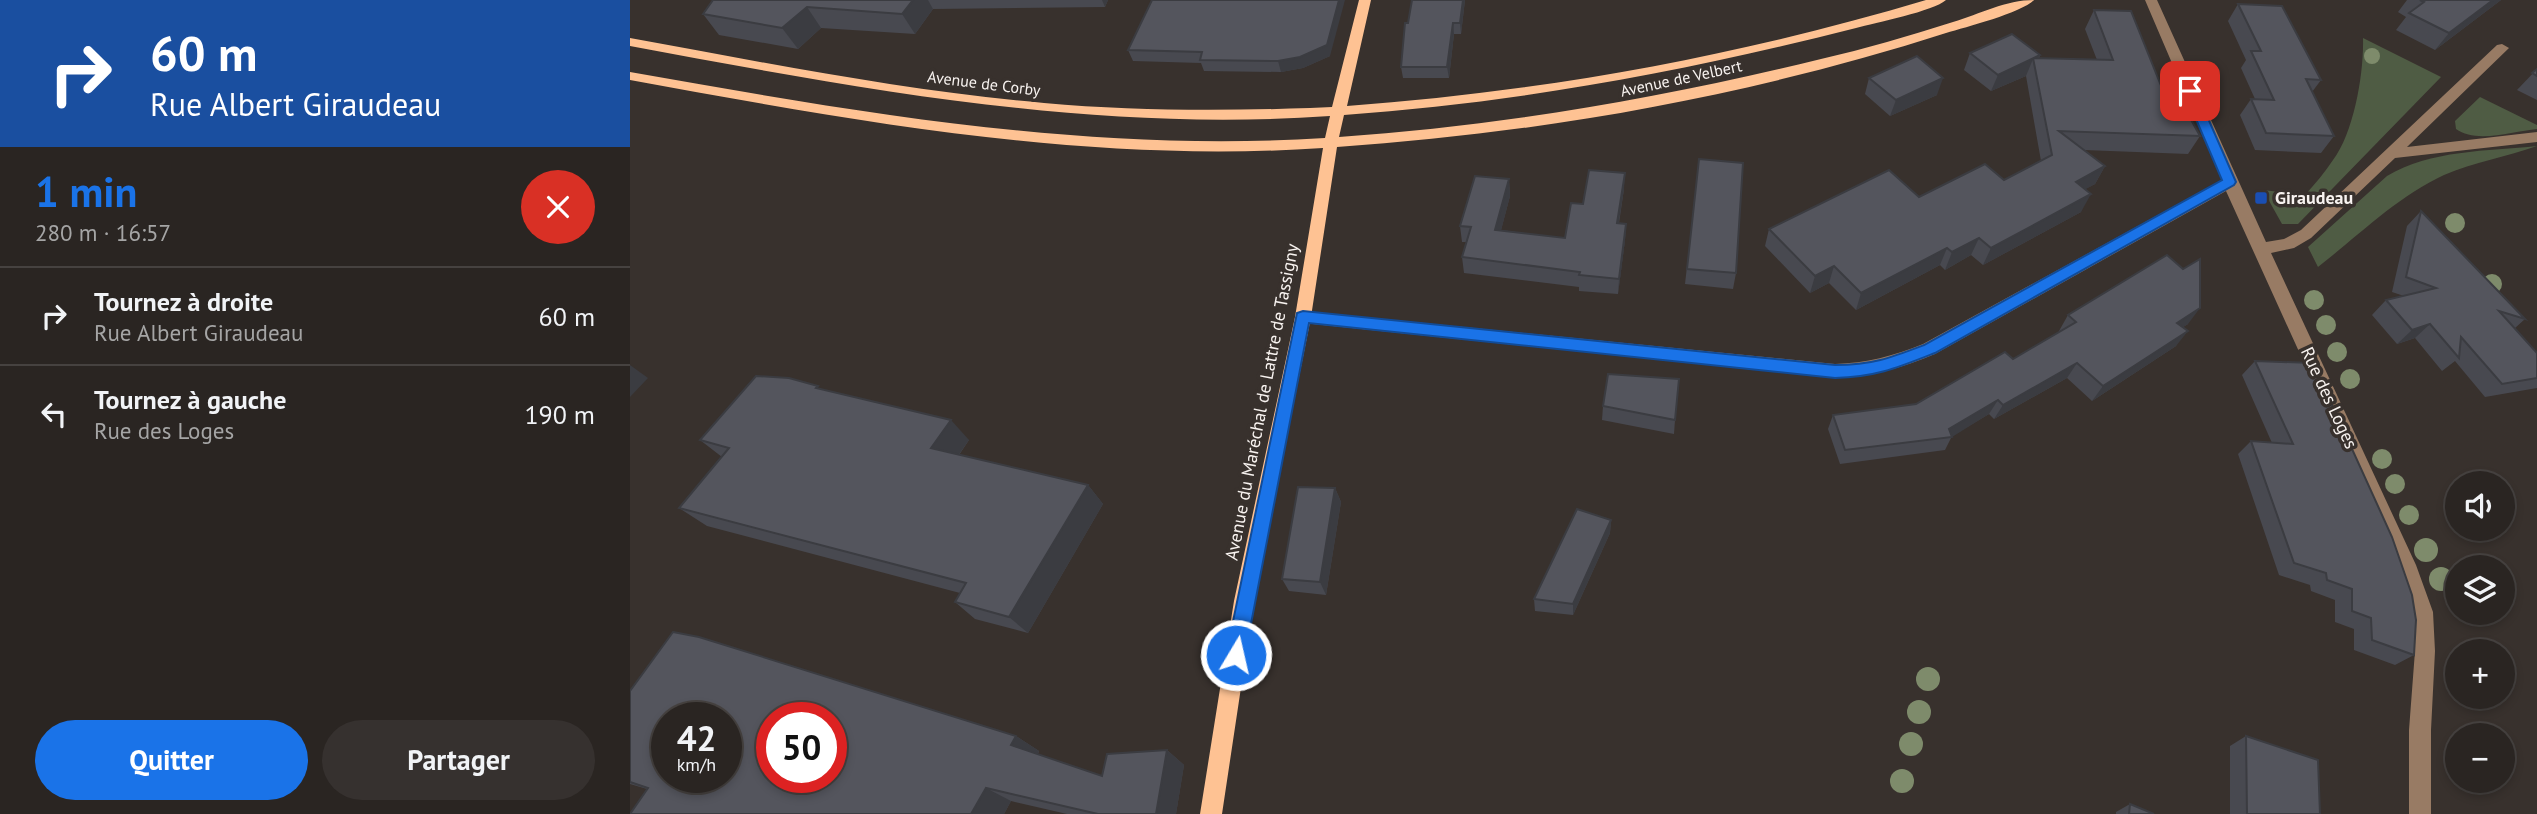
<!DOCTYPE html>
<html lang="fr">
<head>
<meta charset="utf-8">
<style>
	body { margin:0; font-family:"PT Sans",sans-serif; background:#36312f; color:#f1f3f6; height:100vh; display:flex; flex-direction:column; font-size:26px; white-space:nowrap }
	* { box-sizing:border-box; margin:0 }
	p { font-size:23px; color:#a5a5a5 }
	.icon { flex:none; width:38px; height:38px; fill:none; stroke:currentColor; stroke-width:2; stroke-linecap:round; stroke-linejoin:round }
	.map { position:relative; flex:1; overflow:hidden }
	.drawer { display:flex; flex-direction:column; background:#2a2522; width:630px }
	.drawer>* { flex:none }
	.top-card { background:#1a4fa0; color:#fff; overflow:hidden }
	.fabs { position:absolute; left:1815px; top:471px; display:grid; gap:14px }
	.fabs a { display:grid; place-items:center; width:70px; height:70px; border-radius:50%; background:#2a2522; box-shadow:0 4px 10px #0003,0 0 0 2px #464240; font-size:35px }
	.speed { position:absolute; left:21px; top:702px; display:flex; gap:14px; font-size:35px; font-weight:700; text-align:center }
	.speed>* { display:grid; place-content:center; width:91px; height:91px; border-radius:50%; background:#2a2522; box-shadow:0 4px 10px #0003,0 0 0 2px #464240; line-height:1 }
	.speed small { font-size:18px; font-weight:400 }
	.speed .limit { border:10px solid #d22; background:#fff; color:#111 }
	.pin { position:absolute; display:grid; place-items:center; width:60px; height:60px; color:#fff; margin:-30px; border-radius:14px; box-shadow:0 4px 10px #0006 }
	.me { position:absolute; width:77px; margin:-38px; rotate:9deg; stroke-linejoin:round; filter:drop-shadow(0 0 5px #0008) }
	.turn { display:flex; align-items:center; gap:24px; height:147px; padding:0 35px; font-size:32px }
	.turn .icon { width:91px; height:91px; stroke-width:2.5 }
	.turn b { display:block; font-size:49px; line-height:60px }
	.round { display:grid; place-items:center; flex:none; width:74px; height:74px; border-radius:37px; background:#36312f }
	.overview { display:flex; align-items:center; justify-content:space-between; height:119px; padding:0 35px }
	h1 { font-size:42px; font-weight:800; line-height:52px; color:#1a73e8 }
	.cta { display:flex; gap:14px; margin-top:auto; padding:14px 35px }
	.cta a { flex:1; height:80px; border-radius:42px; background:#1a73e8; color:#fff; font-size:28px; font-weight:800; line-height:80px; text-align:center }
	.cta a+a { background:#36312f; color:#f1f3f6 }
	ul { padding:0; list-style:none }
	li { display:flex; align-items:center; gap:21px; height:98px; padding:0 35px; border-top:2px solid #464240 }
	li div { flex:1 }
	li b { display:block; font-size:26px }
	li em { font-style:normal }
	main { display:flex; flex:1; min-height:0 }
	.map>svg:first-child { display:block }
	.green { fill:#4f5c44 }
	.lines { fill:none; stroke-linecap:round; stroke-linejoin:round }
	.minor { fill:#987b64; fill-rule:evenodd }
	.major { fill:#fec293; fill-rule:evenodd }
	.tree { fill:#7e8b6b }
	.wall { fill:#484950 }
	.shaded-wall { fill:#3b3c41 }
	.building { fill:#54555d; stroke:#3b3c41; stroke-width:2; fill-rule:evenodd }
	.route { fill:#1a73e8; stroke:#114b97; stroke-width:2 }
	.transit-dot { fill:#1a4fb4; stroke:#38312d; stroke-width:2.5 }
	.labels { text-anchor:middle; stroke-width:7; stroke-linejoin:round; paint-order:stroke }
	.far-street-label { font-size:16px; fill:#f8f3f0; stroke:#38312d }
	.poi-label { font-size:18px; font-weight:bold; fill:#f8f3f0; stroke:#38312d; text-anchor:start }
	.street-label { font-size:18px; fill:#f8f3f0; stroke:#38312d }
</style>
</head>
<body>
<main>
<section class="drawer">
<div class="top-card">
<div class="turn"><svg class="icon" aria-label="right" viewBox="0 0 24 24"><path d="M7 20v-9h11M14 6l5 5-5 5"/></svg><div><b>60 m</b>Rue Albert Giraudeau</div></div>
</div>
<div class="overview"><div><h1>1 min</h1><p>280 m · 16:57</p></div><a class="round" style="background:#d93025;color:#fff"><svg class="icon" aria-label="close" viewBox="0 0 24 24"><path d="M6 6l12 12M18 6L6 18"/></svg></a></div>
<ul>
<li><svg class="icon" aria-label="right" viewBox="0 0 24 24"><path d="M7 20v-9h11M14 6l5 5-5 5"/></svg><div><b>Tournez à droite</b><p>Rue Albert Giraudeau</p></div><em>60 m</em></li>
<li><svg class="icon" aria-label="left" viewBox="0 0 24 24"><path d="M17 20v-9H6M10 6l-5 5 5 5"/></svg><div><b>Tournez à gauche</b><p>Rue des Loges</p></div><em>190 m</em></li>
</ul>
<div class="cta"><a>Quitter</a><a>Partager</a></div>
</section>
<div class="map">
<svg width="1907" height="814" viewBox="0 0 1907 814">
	<rect width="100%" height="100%" fill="#38312d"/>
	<g class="green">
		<path d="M 1733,38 L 1811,77 L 1668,224 L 1652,224 L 1633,190 L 1675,195 C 1685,184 1695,172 1703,160 C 1724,132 1734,73 1733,38 Z"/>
		<path d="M 1850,97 L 1907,125 L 1907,129 C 1884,131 1846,144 1826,129 L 1825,121 Z"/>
		<path d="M 1907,146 C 1877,157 1844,162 1814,175 C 1768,196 1728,236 1688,267 L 1678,247 L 1757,176 C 1800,150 1858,151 1907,146 Z"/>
	</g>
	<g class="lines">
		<path class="minor" d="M 1515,0 L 1527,0 L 1636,242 L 1654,239 L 1671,230 L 1867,45 L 1872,44 L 1879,48 L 1777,147 L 1907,132 L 1907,142 L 1765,158 L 1681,238 L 1664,248 L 1641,253 L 1786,565 L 1803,612 L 1805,651 L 1801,730 L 1801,814 L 1779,814 L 1779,730 L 1785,651 L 1783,612 L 1766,565 L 1596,191 L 1305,354 C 1272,368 1240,377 1205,378 L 673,323 L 665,317 L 673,311 L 1205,364 C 1236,363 1264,356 1293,344 L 1592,180 Z"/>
		<path class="major" d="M 729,0 L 741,0 L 717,106 C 912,92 1109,56 1296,0 L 1316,0 C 1304,11 1245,23 1226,28 C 1058,71 887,103 714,115 L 709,137 C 872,126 1032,98 1191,59 C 1235,49 1279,36 1323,22 C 1350,14 1376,0 1404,0 C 1391,13 1336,27 1316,33 C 1120,96 913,133 707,147 L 681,317 L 624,601 L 592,814 L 570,814 L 604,601 L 665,317 L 693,148 C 458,164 230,122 0,80 L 0,72 C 232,113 458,153 695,138 L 700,116 C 463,133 232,89 0,46 L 0,38 C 137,63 275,91 414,103 C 503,111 591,111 680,108 L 702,107 Z"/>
	</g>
	<g class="tree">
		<circle cx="1742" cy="56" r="8"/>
		<circle cx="1825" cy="223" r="10"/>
		<circle cx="1862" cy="284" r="10"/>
		<circle cx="1684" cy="300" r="10"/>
		<circle cx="1696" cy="325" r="10"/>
		<circle cx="1707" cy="352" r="10"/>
		<circle cx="1720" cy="379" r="10"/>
		<circle cx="1752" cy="459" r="10"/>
		<circle cx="1765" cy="484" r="10"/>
		<circle cx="1779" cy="515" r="10"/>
		<circle cx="1796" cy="550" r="12"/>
		<circle cx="1811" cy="579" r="12"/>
		<circle cx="1298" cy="679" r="12"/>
		<circle cx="1289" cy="712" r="12"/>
		<circle cx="1281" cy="744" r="12"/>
		<circle cx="1272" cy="781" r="12"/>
	</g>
	<g class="wall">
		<polygon points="83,0 478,0 475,7 303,9 285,34 191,28 168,49 89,35 73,14"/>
		<polygon points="835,0 831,34 824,34 819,78 773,78 771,67 778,23"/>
		<polygon points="1777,0 1871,0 1805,50 1766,30 1776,17 1768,12"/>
		<polygon points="1608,4 1691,80 1682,92 1704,136 1691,153 1625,150 1610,115 1621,99 1625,99 1611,68 1616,60 1598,21"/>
		<polygon points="1464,10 1536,98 1570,136 1558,154 1454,150 1475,166 1465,184 1455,189 1451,212 1353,265 1341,255 1315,270 1310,265 1226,310 1199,283 1180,293 1135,246 1139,229 1374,180 1411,161 1396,76 1361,91 1334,70 1340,53 1410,55 1409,59 1467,60 1455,29"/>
		<polygon points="498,50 700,56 673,68 651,72 574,71 571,63 503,61"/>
		<polygon points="1907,69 1907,100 1887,90"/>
		<polygon points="1239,78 1307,95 1260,116 1235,94"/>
		<polygon points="1069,159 1106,273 1103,289 1055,284"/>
		<polygon points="879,179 880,196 871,230 935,238 953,204 994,189 989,223 996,224 995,240 988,294 949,291 949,287 834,273 832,257 837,242 832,242 830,226"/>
		<polygon points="1791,211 1895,319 1885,328 1907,353 1907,388 1855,397 1825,361 1812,371 1785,338 1767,344 1742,315 1756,300 1774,296 1762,292 1777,226"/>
		<polygon points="1438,315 1558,324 1553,327 1546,346 1462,401 1437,378 1364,419 1359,414 1322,436 1315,450 1210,464 1198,429 1203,415 1286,404 1383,359 1430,332 1429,331"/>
		<polygon points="1625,361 1784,655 1765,665 1724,650 1724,629 1705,622 1705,600 1681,591 1680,585 1649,575 1608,454 1621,441 1642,443 1612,375"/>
		<polygon points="193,390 339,440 329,455 458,485 473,504 398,633 345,619 325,602 330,593 77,526 49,508 92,457 70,440"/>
		<polygon points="973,406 1045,420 1044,434 972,420"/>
		<polygon points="705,488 711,502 696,595 659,591 652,579"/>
		<polygon points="981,520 980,533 943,615 905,611 904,599"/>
		<polygon points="0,691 386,736 409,751 408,754 472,776 537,750 554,765 546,814 437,814 381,801 374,814 0,814 17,789 0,784"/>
		<polygon points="1616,736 1690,814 1600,814 1600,746"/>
		<polygon points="1500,804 1524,814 1486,814 1486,812"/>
	</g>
	<g class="shaded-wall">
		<polygon points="283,0 298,0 303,9 285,34 272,14"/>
		<polygon points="472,0 478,0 475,7"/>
		<polygon points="709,0 715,0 700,56 673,68 651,72 648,61"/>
		<polygon points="833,0 835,0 831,34 830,23"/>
		<polygon points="1863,0 1871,0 1805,50 1819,33"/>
		<polygon points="177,7 191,28 168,49 152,28"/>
		<polygon points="823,23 824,34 819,78 817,67"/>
		<polygon points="1403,59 1396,76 1361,91 1368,75"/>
		<polygon points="1313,78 1307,95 1260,116 1266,100"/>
		<polygon points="1475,166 1465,184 1436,200 1446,182"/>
		<polygon points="995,173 994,189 986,239 987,223"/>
		<polygon points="879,179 880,196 867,246 865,230"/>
		<polygon points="1461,194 1451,212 1353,265 1361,248"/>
		<polygon points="996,224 995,240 988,294 989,279"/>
		<polygon points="1349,238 1341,255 1315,270 1322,252"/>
		<polygon points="1317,248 1310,265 1226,310 1231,293"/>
		<polygon points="1204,266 1199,283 1180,293 1185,276"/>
		<polygon points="1570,308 1558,324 1536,338 1547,323"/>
		<polygon points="1800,324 1785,338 1767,344 1782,330"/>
		<polygon points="1558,331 1546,346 1462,401 1473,386"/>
		<polygon points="1447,363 1437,378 1364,419 1373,405"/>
		<polygon points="0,365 18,378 0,397"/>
		<polygon points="1368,400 1359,414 1322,437 1319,429"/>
		<polygon points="321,420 339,440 320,467 301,448"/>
		<polygon points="458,485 473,504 398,633 379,617"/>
		<polygon points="705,488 711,502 696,595 690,582"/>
		<polygon points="981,520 980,533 943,615 943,604"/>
		<polygon points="386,736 409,751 404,760 381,745"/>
		<polygon points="537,750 554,765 546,814 526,814"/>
		<polygon points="356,788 381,801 374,814 341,814"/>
	</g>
	<g class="building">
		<polygon points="83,0 283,0 272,14 177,7 152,28 73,14"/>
		<polygon points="522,0 709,0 697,45 670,57 648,61 570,60 572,52 498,50"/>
		<polygon points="782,0 833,0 830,23 823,23 817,67 771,67 775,23 778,23"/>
		<polygon points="1790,0 1863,0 1819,33 1779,13 1794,2"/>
		<polygon points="1608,4 1652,6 1691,80 1676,79 1704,136 1636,133 1621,99 1644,100 1621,51 1631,51"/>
		<polygon points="1464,10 1501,11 1536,98 1549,98 1570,136 1429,131 1475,166 1446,182 1461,194 1361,248 1349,238 1322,252 1317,248 1231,293 1204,266 1185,276 1139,229 1259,170 1289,197 1355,164 1374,180 1422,155 1403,58 1483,60"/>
		<polygon points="1382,34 1410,55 1368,75 1340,53"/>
		<polygon points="1287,56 1313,78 1266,100 1239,78"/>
		<polygon points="1907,69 1907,76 1902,73"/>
		<polygon points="1069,159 1113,163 1106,273 1057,269"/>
		<polygon points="959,170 995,173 987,223 996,224 989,279 949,275 950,272 832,257 841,227 830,226 845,176 879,179 865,230 935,238 941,203 953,204"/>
		<polygon points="1791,211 1895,319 1869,311 1907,353 1907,378 1872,384 1831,337 1829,358 1800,324 1782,330 1756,300 1806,288 1776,277"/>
		<polygon points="1537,255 1553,269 1570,259 1570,308 1547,323 1558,331 1473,386 1447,363 1373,405 1368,400 1319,429 1322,437 1215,450 1203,415 1286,404 1375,352 1383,359 1446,322 1438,315"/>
		<polygon points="1625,361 1683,363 1762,537 1782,595 1786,620 1784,655 1742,640 1741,618 1722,611 1722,589 1697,580 1696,573 1664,563 1621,441 1663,444"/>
		<polygon points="978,374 1049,379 1045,420 973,406"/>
		<polygon points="126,376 159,378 188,386 186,388 321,420 301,448 458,485 379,617 325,602 336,583 49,508 99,448 70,440"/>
		<polygon points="668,487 705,488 690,582 652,579"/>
		<polygon points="947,509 981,520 943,604 904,599"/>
		<path d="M 43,632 L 69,637 L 386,736 L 381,745 L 472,776 L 477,754 L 537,750 L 526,814 L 468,814 L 356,788 L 341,814 L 0,814 L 18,788 L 0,782 L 0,691 ZM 37,718 L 96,718 L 96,777 L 37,777 ZM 142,718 L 201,718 L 201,777 L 142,777 Z"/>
		<polygon points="1616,736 1688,760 1690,814 1617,814"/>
		<polygon points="1500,804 1524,814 1499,814"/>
	</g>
	<path class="route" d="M 1560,87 L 1566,91 L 1606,182 L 1604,185 L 1305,353 C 1267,368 1246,377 1205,378 L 679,323 L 615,655 L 612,661 L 606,664 L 599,661 L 596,655 L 667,313 L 673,311 L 1205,365 C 1242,365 1260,358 1294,345 L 1592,180 L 1554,91 Z"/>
	<rect class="transit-dot" x="1624" y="191" width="14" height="14" rx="3.5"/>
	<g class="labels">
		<g class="far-street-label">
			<text transform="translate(1051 78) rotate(-12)" y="6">Avenue de Velbert</text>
			<text transform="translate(354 83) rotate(7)" y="6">Avenue de Corby</text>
		</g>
		<g class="poi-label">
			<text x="1645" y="204">Giraudeau</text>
		</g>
		<g class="street-label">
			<text transform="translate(1699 398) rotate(65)" y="6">Rue des Loges</text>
			<text transform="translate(632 402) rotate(-79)" y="6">Avenue du Maréchal de Lattre de Tassigny</text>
		</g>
	</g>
</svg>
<div class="fabs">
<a><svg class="icon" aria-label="sound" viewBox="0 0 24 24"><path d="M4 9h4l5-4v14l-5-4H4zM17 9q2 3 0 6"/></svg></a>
<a><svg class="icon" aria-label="layers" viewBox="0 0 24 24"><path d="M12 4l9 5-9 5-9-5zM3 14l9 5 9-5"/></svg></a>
<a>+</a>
<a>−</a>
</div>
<div class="speed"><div>42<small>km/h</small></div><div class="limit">50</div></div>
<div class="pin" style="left:1560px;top:91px;background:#d93025"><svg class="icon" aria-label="arrive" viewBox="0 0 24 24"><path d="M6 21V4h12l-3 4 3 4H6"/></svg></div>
<svg class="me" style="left:606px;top:655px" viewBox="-20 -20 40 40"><circle r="17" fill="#1a73e8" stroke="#fff" stroke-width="3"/><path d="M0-11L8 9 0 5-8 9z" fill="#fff"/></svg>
</div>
</main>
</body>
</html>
